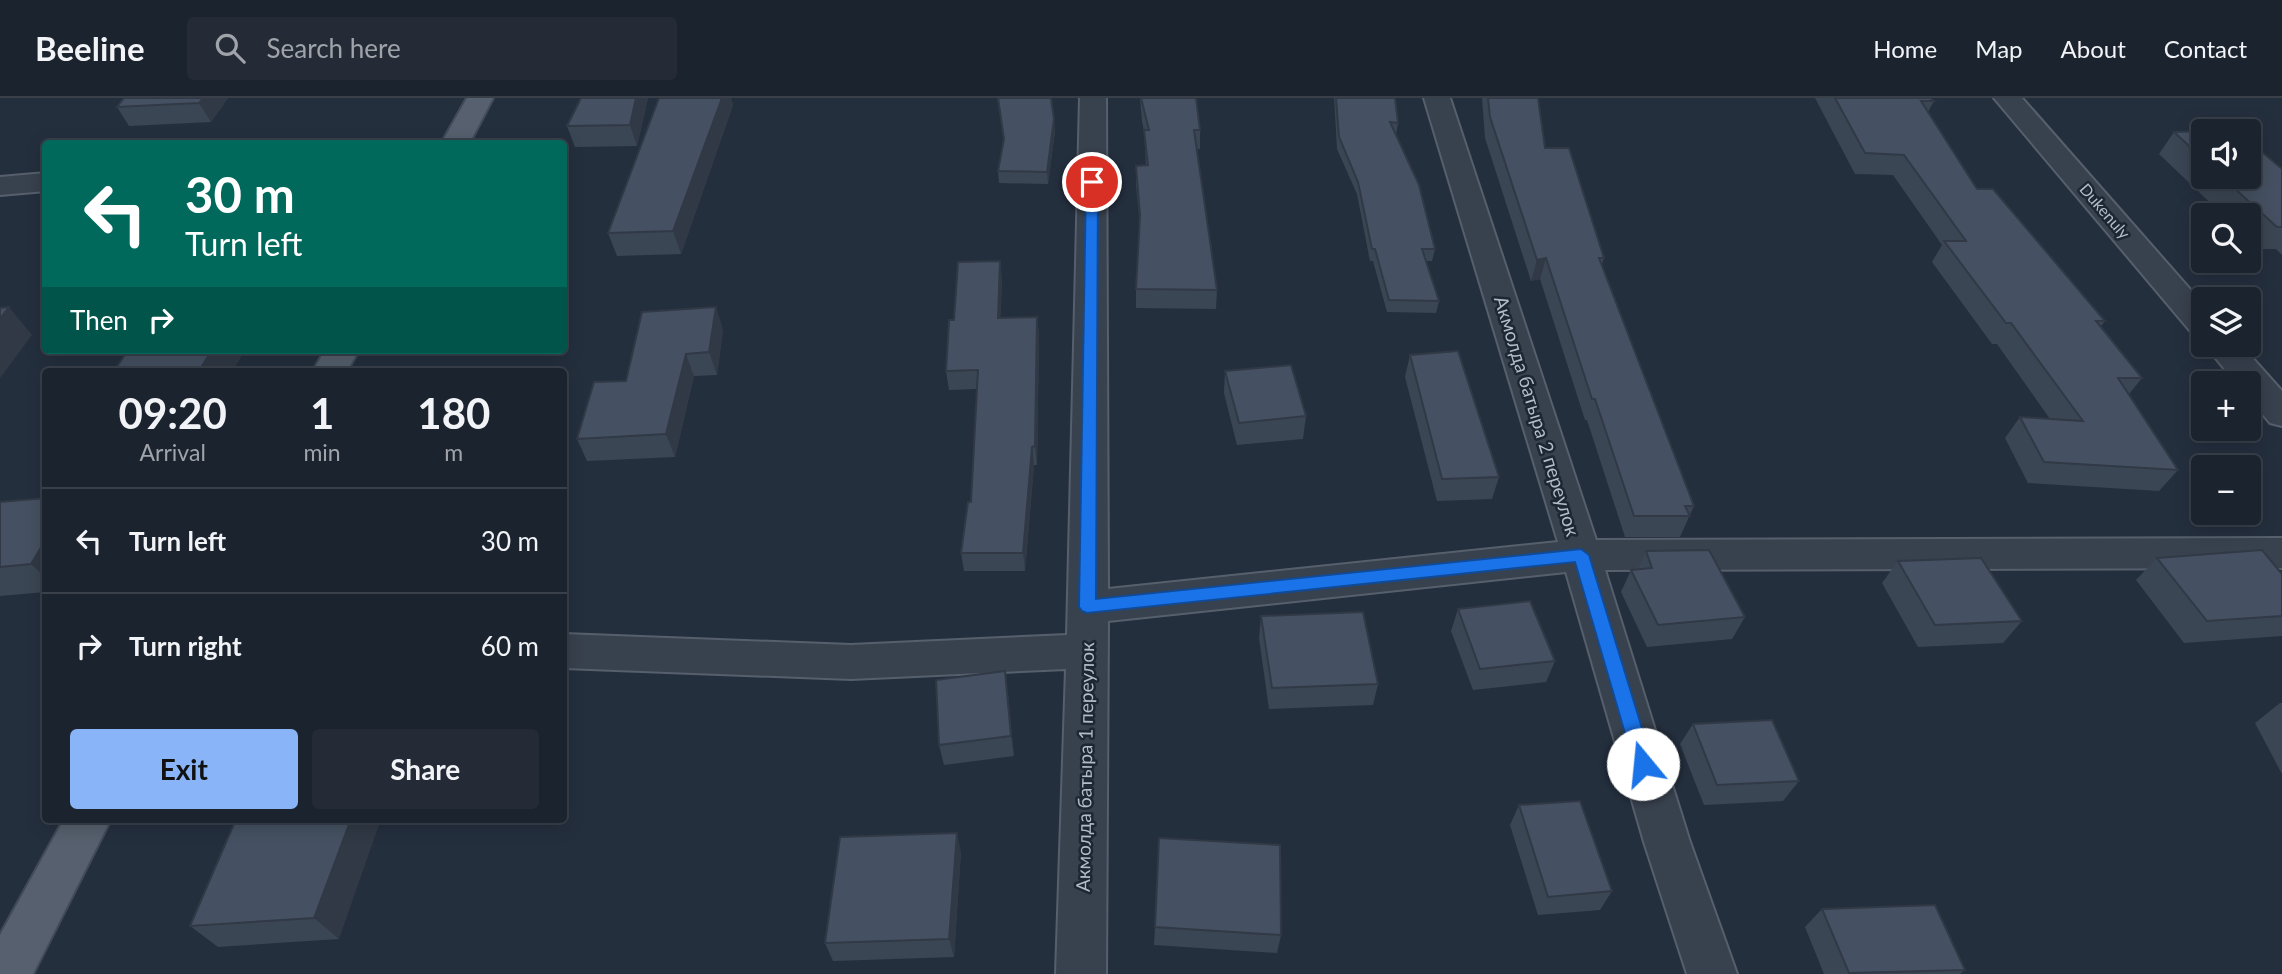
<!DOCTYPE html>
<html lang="en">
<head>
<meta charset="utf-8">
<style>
	body { margin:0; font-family:Lato,sans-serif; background:#242b36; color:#f1f3f6; height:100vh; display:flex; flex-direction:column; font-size:26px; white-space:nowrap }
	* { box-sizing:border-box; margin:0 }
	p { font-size:23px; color:#a0a4aa }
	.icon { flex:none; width:38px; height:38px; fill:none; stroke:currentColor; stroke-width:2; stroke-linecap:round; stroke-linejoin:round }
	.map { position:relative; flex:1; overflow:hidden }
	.drawer { position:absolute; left:42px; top:270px; width:525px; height:455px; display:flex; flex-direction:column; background:#1b232e; border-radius:7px; box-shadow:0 4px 18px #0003,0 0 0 2px #39404a }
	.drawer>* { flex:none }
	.banner { position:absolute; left:42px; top:42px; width:525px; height:214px; border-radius:7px; box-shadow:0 4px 18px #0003,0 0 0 2px #39404a; background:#00695c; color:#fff; overflow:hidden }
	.buttons { position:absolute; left:2191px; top:21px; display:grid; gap:14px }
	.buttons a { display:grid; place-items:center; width:70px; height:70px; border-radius:7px; background:#1b232e; box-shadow:0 4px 18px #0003,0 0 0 2px #39404a; font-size:35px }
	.pin { position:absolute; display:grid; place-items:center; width:60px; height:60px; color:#fff; margin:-30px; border:4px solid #fff; border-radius:50%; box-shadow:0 2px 7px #0007 }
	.me { position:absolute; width:77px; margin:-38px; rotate:343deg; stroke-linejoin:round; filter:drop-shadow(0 0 5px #0008) }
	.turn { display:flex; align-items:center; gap:24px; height:147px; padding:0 28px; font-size:32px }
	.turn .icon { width:91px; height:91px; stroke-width:2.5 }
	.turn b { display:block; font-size:49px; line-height:60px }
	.then { display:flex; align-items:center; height:66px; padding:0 28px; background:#0003; gap:14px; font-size:26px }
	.eta { display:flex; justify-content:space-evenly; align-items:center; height:119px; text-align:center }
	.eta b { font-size:42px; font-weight:700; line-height:49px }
	.primary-button { display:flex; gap:14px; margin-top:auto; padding:14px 28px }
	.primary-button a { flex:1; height:80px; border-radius:7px; background:#8ab4f8; color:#111; font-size:28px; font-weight:700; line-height:80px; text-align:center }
	.primary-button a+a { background:#242b36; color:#f1f3f6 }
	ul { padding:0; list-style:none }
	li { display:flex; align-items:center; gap:21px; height:105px; padding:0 28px; border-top:2px solid #39404a }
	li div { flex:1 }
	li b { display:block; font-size:26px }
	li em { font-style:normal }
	header { display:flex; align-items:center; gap:42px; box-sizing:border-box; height:98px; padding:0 35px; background:#1b232e; border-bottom:2px solid #39404a }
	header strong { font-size:33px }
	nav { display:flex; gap:38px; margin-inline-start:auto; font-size:24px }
	.search { width:490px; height:63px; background:#242b36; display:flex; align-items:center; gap:18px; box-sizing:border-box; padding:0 24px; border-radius:7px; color:#a0a4aa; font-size:26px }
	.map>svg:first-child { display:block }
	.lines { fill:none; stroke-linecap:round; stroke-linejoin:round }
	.minor-casing { stroke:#565f6c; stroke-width:4 }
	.major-casing { stroke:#414a57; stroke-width:4 }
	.minor { fill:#38414e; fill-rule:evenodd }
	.major { fill:#56606e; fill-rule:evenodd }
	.wall { fill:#3b4654 }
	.shaded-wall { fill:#303945 }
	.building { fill:#455162; stroke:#303945; stroke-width:2 }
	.route { fill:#1a73e8; stroke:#114b97; stroke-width:2 }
	.labels { text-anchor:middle; stroke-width:5; stroke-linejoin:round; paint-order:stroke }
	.far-street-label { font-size:16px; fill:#b4bcc9; stroke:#1d2633 }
	.street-label { font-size:19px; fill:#b4bcc9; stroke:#1d2633 }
</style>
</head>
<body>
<header>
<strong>Beeline</strong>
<div class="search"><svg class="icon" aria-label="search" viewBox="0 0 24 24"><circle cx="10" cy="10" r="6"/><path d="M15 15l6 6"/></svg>Search here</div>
<nav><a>Home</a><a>Map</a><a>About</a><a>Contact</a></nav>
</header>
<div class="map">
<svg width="2282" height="876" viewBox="0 0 2282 876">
	<rect width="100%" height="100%" fill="#242f3e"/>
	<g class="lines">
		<defs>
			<g id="minor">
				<polygon points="1080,0 1106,0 1108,491 1558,444 1424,0 1450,0 1596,442 2282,440 2282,470 1605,472 1690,744 1737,876 1687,876 1644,744 1566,474 1108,523 1106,876 1056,876 1066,571 851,581 564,570 564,536 851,547 1067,537"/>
				<polygon points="1994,0 2022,0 2203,206 2203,237 2191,234"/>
				<polygon points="46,75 46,93 0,97 0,79"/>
				<polygon points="2205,247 2241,247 2282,293 2282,328 2270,325 2249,300 2249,285 2236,285"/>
			</g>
			<g id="major">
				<polygon points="467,0 493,0 469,46 441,46"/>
				<polygon points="325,252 359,252 347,273 313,273"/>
				<polygon points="64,721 111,721 33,876 0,876 0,837"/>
			</g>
		</defs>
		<use href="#minor" class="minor-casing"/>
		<use href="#major" class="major-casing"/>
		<use href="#minor" class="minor"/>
		<use href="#major" class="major"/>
	</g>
	<g class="wall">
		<polygon points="124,0 228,0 211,24 129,28 117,9"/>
		<polygon points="581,0 648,0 637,48 575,49 567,28"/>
		<polygon points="659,0 731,0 733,7 681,156 617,158 608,135"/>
		<polygon points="997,0 1051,0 1055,33 1048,86 999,85 998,73 1004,43"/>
		<polygon points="1140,0 1196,0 1200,32 1200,51 1196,51 1217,192 1216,211 1136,210 1136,191 1140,128 1136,87 1136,68 1146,68 1144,33 1142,23"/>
		<polygon points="1334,0 1395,0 1398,25 1396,37 1395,37 1435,151 1432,163 1426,163 1439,203 1436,215 1387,214 1373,163 1370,163 1357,96 1337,51"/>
		<polygon points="1482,0 1538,0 1545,50 1604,160 1602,166 1694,408 1680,439 1625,439 1587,322 1585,322 1540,181 1531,183 1485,40"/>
		<polygon points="1815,0 1930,0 1934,3 1928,14 1977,91 2105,223 2101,228 2142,280 2129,296 2178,372 2159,393 2028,385 2005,340 2020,319 2050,321 1997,246 1992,246 1932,164 1942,147 1893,77 1855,76"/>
		<polygon points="2203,33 2203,79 2249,79 2282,71 2282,157 2276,151 2259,151 2249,141 2249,117 2223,117 2159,56 2174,34"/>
		<polygon points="1000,163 1002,182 1000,220 1037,219 1039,238 1037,367 1034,367 1025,473 964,473 961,455 971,404 977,291 949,292 946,273"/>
		<polygon points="723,231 717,277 694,278 675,359 587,363 577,341 626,283"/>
		<polygon points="1410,257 1499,379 1492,401 1437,403 1405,279"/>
		<polygon points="1225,273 1306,318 1303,341 1237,347 1224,295"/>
		<polygon points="46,400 46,494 0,498 0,404"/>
		<polygon points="1646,453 1745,519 1732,541 1647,549 1621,494 1631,472 1638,471"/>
		<polygon points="2157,460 2282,476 2282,538 2184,545 2136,482"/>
		<polygon points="1898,463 2022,523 2003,545 1918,549 1882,485"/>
		<polygon points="1458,511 1555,563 1546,584 1473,592 1451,533"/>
		<polygon points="1261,518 1378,586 1373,607 1269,611 1259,540"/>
		<polygon points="1005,573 1014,658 944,667 939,647"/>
		<polygon points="2280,605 2282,605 2282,676 2255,625"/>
		<polygon points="1693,626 1799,683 1783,703 1704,707 1680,646"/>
		<polygon points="1519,707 1612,793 1600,812 1538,817 1510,727"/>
		<polygon points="236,721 339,841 218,849 190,828"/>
		<polygon points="961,754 954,859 833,863 825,845"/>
		<polygon points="1822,811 1965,872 1960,876 1824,876 1805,829"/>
		<polygon points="1155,829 1281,837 1277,855 1154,847"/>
	</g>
	<g class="shaded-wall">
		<polygon points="203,0 228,0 211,24 199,5"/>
		<polygon points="636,0 648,0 637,48 630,27"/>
		<polygon points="722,0 731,0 733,7 681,156 673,133"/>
		<polygon points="1054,21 1055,33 1048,86 1047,74"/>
		<polygon points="1546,160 1540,181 1531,183 1537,162"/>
		<polygon points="1000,163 1002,182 1000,239 998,220"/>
		<polygon points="9,209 32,237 0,280 0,221"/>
		<polygon points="716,209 723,231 717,277 709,254"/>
		<polygon points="1037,219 1039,238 1037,367 1035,348"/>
		<polygon points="212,252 245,252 233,273 199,273"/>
		<polygon points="686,256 694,278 675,359 666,336"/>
		<polygon points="1032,349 1034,367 1025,473 1023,455"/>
		<polygon points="46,441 46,480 31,466"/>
		<polygon points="1005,573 1008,594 1014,658 1011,638"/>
		<polygon points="351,721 381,721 339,841 314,820"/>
		<polygon points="957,735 961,754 954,859 949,841"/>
	</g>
	<g class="building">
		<polygon points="124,0 203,0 199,5 117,9"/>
		<polygon points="581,0 636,0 630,27 567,28"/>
		<polygon points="659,0 722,0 673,133 608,135"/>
		<polygon points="998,0 1051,0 1054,21 1047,74 998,73 1004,41"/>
		<polygon points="1141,0 1196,0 1200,32 1194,32 1217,192 1136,191 1140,117 1136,68 1148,67 1144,32 1149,32"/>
		<polygon points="1336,0 1395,0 1398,25 1390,24 1419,87 1435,151 1422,151 1439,203 1389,202 1375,151 1372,151 1358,84 1339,39"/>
		<polygon points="1488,0 1538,0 1545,50 1569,50 1604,160 1599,160 1694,408 1685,408 1690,418 1634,418 1595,301 1592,301 1546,160 1537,162 1490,19"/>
		<polygon points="1835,0 1930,0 1934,3 1921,3 1977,91 1993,91 2105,223 2096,223 2142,280 2118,280 2178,372 2044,364 2020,319 2083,323 2011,225 2006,225 1944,143 1966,143 1904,57 1865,55"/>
		<polygon points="2235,32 2237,33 2203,33 2203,61 2174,34"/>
		<polygon points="2249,43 2282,71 2282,129 2277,129 2222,79 2249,79"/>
		<polygon points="1000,163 998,220 1037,219 1035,348 1032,349 1023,455 961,455 968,404 971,404 978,272 946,273 949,222 954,222 958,164"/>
		<polygon points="9,209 0,221 0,210"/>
		<polygon points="716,209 709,254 686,256 666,336 577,341 594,284 626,283 642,214"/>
		<polygon points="128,252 212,252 199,273 114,273"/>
		<polygon points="1458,253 1499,379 1442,381 1410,257"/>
		<polygon points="1291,267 1306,318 1239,325 1225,273"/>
		<polygon points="46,400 46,441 31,466 0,469 0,404"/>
		<polygon points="1709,452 1745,519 1658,527 1631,472 1652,470 1646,453"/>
		<polygon points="2262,452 2282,476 2282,518 2207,523 2157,460"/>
		<polygon points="1981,460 2022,523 1935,527 1898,463"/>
		<polygon points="1530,503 1555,563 1480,571 1458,511"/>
		<polygon points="1363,514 1378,586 1272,590 1261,518"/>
		<polygon points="1005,573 1011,638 939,647 936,582"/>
		<polygon points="1772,622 1799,683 1717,687 1693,626"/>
		<polygon points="1580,703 1612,793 1548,799 1519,707"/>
		<polygon points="236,721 351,721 314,820 190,828"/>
		<polygon points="957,735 949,841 825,845 840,739"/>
		<polygon points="1159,740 1280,747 1281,837 1155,829"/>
		<polygon points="1935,807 1965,872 1849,875 1822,811"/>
	</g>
	<polygon class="route" points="1092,80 1098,84 1096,501 1581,451 1589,457 1653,666 1650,672 1643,674 1637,672 1634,666 1575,464 1087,515 1082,513 1079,509 1086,84"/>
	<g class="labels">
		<g class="far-street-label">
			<text transform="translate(2105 113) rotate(49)" y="6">Dukenuly</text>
		</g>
		<g class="street-label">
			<text transform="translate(1537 318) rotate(73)" y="7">Акмолда батыра 2 переулок</text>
			<text transform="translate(1085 669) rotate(-89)" y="7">Акмолда батыра 1 переулок</text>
		</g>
	</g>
</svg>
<div class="buttons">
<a><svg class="icon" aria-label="sound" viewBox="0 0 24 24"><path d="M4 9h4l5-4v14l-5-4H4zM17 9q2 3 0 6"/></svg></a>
<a><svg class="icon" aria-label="search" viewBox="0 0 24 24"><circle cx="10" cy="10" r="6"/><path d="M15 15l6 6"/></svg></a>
<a><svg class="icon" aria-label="layers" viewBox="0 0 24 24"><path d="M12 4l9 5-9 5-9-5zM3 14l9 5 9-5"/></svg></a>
<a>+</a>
<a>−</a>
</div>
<div class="pin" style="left:1092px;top:84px;background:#d93025"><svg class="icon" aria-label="arrive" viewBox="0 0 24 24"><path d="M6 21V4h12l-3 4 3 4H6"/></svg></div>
<svg class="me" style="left:1643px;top:666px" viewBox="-20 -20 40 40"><circle r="19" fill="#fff"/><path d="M0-13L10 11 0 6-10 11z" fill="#1a73e8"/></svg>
<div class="banner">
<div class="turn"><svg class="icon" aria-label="left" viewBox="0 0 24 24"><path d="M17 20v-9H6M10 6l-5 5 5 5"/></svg><div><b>30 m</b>Turn left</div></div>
<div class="then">Then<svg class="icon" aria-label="right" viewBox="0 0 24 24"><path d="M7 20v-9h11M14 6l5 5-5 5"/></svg></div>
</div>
<section class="drawer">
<div class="eta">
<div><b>09:20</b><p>Arrival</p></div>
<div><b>1</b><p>min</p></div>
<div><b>180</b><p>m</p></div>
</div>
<ul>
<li><svg class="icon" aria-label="left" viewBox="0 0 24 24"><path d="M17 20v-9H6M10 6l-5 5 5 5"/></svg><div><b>Turn left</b></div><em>30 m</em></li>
<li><svg class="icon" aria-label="right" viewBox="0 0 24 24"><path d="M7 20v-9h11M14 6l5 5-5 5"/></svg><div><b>Turn right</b></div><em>60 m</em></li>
</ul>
<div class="primary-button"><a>Exit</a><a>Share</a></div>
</section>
</div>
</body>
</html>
